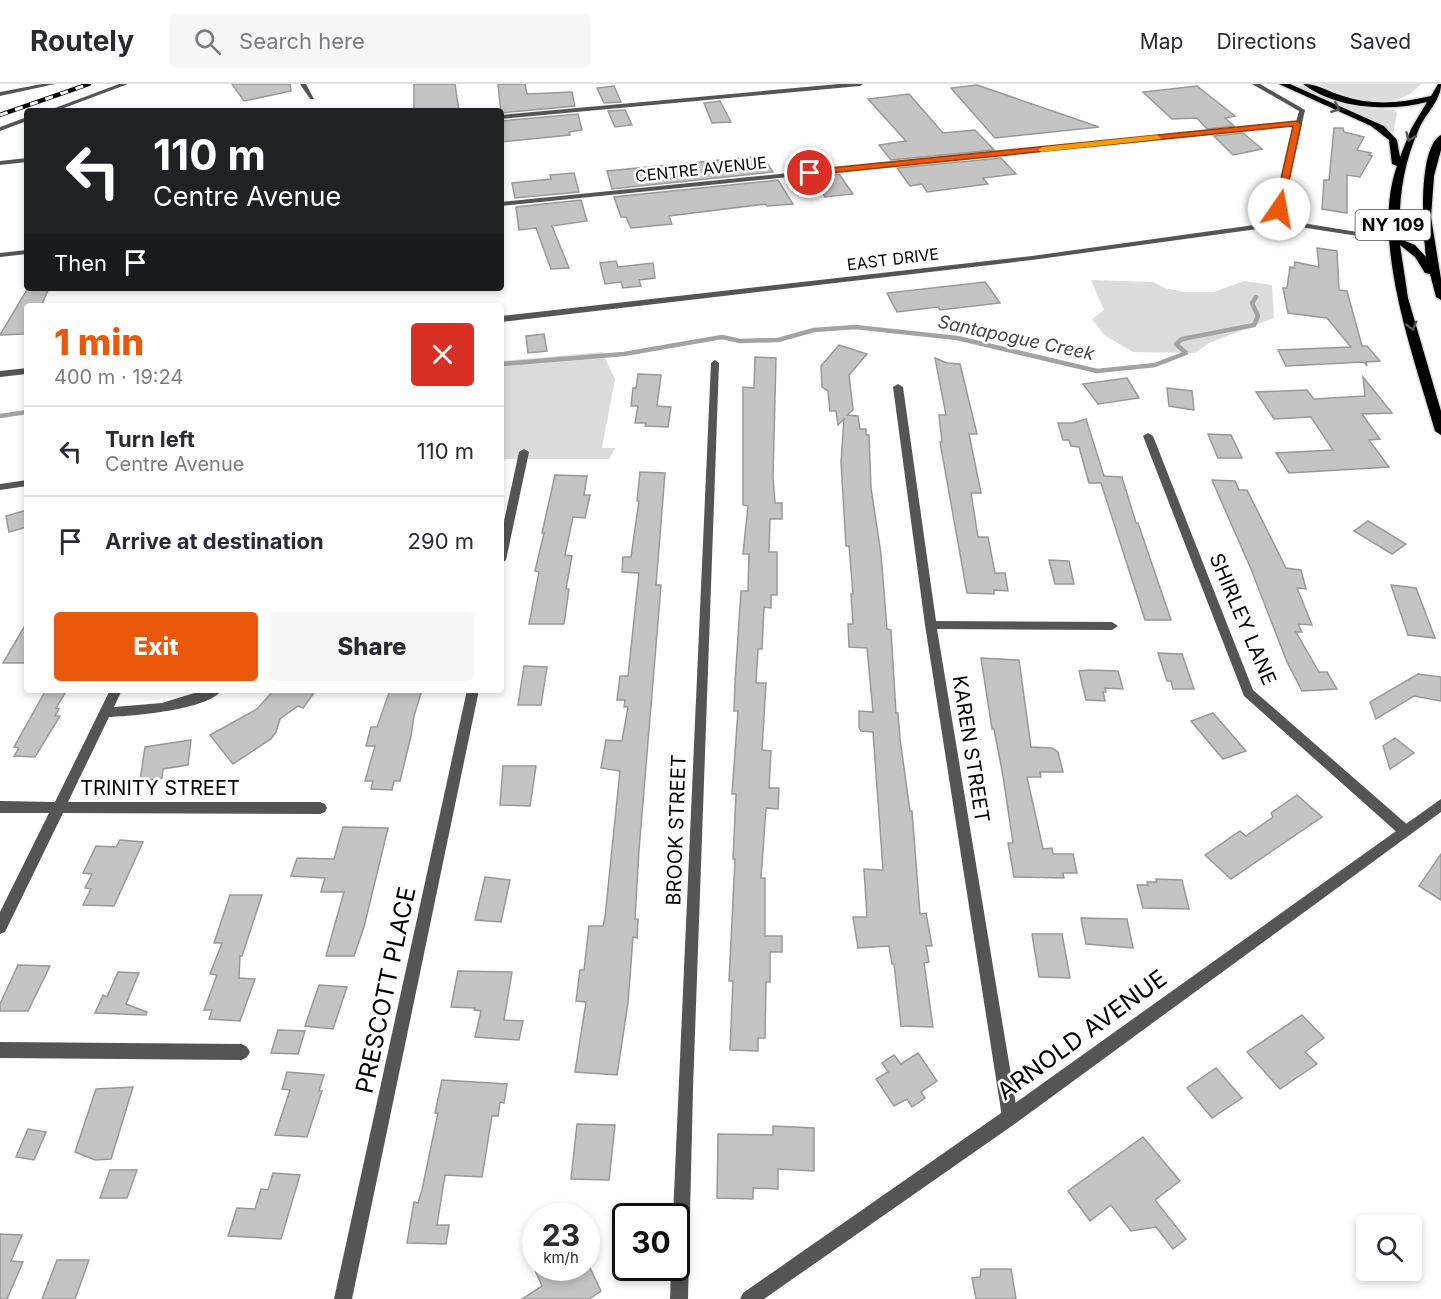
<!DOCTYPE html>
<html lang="en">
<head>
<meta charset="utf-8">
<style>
	body { margin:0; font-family:Inter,sans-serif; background:#f7f7f7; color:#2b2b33; height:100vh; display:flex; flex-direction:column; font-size:22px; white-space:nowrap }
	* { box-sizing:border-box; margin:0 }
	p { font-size:20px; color:#7c7c81 }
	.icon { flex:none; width:33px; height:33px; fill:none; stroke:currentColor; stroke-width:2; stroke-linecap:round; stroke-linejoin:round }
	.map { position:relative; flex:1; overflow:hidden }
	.panel { position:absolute; left:24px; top:219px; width:480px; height:390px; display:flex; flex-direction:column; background:#fff; border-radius:6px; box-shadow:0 3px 9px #0003 }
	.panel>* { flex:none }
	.top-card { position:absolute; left:24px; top:24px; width:480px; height:183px; border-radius:6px; box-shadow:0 3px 9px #0003; background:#202124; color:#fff; overflow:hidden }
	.fabs { position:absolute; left:1356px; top:1131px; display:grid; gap:12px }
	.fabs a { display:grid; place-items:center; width:66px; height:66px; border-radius:6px; background:#fff; box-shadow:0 3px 9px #0003; font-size:30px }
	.speed { position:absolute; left:522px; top:1119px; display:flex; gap:12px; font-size:30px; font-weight:700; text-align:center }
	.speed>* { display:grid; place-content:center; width:78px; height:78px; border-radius:50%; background:#fff; box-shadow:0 3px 9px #0003; line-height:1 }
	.speed small { font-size:15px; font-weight:400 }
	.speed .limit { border:3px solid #111; border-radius:9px; background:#fff; color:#111 }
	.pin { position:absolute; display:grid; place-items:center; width:51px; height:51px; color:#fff; margin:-26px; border:3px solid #fff; border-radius:50%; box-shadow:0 2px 6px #0007 }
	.me { position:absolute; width:66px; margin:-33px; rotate:12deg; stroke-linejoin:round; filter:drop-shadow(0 0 4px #0008) }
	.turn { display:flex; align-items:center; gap:21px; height:126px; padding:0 30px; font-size:27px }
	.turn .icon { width:78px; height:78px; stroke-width:2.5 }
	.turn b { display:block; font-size:42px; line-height:51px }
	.then { display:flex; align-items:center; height:57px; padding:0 30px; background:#0003; gap:12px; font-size:22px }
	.round { display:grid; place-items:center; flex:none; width:63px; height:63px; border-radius:6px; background:#f7f7f7 }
	.head { display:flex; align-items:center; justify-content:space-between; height:102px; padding:0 30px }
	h1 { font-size:36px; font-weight:800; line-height:45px; color:#ea580c }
	.button { display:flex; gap:12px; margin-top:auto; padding:12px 30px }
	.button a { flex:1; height:69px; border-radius:6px; background:#ea580c; color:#fff; font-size:24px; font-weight:800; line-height:69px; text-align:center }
	.button a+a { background:#f7f7f7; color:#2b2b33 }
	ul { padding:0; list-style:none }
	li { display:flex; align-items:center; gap:18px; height:90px; padding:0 30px; border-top:2px solid #e1e1e2 }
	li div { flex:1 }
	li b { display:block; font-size:22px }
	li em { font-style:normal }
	header { display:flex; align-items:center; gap:36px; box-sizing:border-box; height:84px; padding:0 30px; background:#fff; border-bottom:2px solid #e1e1e2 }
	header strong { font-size:28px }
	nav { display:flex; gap:33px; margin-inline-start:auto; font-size:21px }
	.search { width:420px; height:54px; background:#f7f7f7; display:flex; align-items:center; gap:15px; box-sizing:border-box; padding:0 21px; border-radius:6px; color:#7c7c81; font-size:22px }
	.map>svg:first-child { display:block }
	.green { fill:#dcdcdc }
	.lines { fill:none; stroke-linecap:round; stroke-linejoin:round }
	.stream { stroke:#a3a3a3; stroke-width:4.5 }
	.building { fill:#c4c4c4; stroke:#999; stroke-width:1.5 }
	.primary-casing { stroke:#dbdbdb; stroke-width:3 }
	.minor { fill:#555; fill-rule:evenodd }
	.tertiary { fill:#555; fill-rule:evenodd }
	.primary { fill:#000; fill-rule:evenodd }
	.rail-casing { stroke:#000; stroke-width:4.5 }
	.rail { stroke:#fff; stroke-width:3; stroke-dasharray:8; stroke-linecap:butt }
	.oneway { stroke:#595959 }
	.route { fill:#ea580c; stroke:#983908; stroke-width:1.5 }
	.slow { fill:#f59e0b }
	.labels { text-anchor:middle; stroke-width:5; stroke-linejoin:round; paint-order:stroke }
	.far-street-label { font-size:16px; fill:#000; stroke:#fff }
	.shield { fill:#fff; stroke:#4c4c4c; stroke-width:1.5 }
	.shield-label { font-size:18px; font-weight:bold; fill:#000 }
	.far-water-label { font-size:18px; font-style:italic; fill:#444; stroke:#fff }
	.street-label { font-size:20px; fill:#000; stroke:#fff }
	.near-street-label { font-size:24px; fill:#000; stroke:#fff }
</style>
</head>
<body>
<header>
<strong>Routely</strong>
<div class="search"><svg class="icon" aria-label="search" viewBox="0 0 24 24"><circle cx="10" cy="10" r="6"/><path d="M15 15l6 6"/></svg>Search here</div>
<nav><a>Map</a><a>Directions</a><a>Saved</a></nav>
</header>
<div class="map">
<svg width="1441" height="1215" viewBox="0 0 1441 1215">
	<rect width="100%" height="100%" fill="#fff"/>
	<g class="green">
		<path d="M 1290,0 C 1305,0 1320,11 1334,16 C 1354,22 1374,25 1395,26 L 1397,30 L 1393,50 L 1368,34 Z"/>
		<path d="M 1317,0 L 1421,0 C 1393,32 1350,14 1317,0 Z"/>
		<polygon points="1091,196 1153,198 1165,204 1185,208 1214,208 1244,197 1272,201 1274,234 1209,259 1195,269 1133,268 1104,251 1092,235 1104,226"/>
		<polygon points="602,268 615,295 602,364 615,364 609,375 505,375 501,381 501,277"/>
	</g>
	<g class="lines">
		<g class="stream">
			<polyline points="501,280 624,270 722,253 740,257 778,256 814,246 855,243 957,254 1097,287 1155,281 1186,269 1176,260 1182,255 1254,241 1258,232 1252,219 1256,213"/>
			<polyline points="0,332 27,328"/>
		</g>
	</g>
	<g class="building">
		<polygon points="232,0 290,0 291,7 244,17"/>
		<polygon points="414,0 455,0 459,27 414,27"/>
		<polygon points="498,0 525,0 527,10 572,8 575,22 501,29"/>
		<polygon points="977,1 1099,43 995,54 951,4"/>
		<polygon points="614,2 621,18 604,19 597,4"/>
		<polygon points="1197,2 1235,32 1225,34 1234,42 1207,45 1197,34 1172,35 1143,8"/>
		<polygon points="909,10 943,49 975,46 994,66 891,76 879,61 906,57 868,15"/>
		<polygon points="720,17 731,38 712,39 704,19"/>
		<polygon points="625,26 632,41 615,43 608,27"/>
		<polygon points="578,30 582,46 569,48 570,51 501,58 501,37"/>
		<polygon points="1334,44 1343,44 1344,48 1364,53 1357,66 1371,69 1369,71 1372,72 1360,93 1347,91 1347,129 1322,125 1324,96 1329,96"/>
		<polygon points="1243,49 1262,65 1233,71 1214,52"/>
		<polygon points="821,66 833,82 809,85 800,68"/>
		<polygon points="762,72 773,88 612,105 607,87"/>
		<polygon points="1001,74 1016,90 983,94 988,100 927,108 922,100 910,102 897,84"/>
		<polygon points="574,89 579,108 515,114 512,99 551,95 550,91"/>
		<polygon points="839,90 853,110 825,113 813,93"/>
		<polygon points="778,96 793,120 767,122 765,120 669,132 672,140 631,144 626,133 621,133 614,113"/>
		<polygon points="581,116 587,137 552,142 569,184 551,185 536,144 519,146 516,123"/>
		<polygon points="1317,164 1337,167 1339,206 1347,207 1362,262 1367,262 1380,277 1366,278 1367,282 1364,278 1286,282 1278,266 1351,263 1327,234 1288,229 1283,204 1287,204 1290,183 1294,184 1295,178 1319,183"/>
		<polygon points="616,177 618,183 653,179 655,194 639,196 641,202 623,204 621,198 605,200 600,179"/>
		<polygon points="985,198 1000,219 940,226 938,223 897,228 887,209"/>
		<polygon points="28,204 49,204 41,222 27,222 27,242 24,250 0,251"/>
		<polygon points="544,250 547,267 528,269 526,252"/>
		<polygon points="839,261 867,270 849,291 853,326 847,331 858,332 860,345 866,345 866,351 869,351 871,404 881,470 887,545 891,546 896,629 898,629 900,655 910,727 912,727 920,830 926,829 932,862 926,862 929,878 924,879 933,943 901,942 894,880 892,880 889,862 858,864 853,833 867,833 864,785 883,786 873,648 861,647 859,643 859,627 873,628 867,564 849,563 848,540 853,540 851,510 853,510 849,462 846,462 841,378 844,335 838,341 836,327 830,327 828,307 822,303 821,282"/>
		<polygon points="755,273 776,274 773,393 775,419 782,419 782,435 770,435 769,468 777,468 777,511 771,511 771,524 764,523 762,565 758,565 756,599 766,599 762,666 771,667 769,704 779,704 778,725 766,724 761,794 765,794 765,852 782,852 782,868 770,868 770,898 766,898 765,954 758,954 758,967 730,966 733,897 729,897 735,775 733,775 736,710 732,710 738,627 734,627 735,598 741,507 748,507 749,470 743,470 748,422 743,421 743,303 754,304"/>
		<polygon points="935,274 947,279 960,280 977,350 969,350 981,409 971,409 978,453 988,453 995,489 1005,489 1008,507 994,506 994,510 967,509 940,358 942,358 939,331 946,331"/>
		<polygon points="638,290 661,291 657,322 671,323 668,343 645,342 646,339 635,339 638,322 631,322 633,304 636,304"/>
		<polygon points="1363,293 1392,329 1362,330 1380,355 1369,356 1389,383 1289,389 1276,369 1333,366 1311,333 1274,335 1256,308 1307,306 1314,315 1365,312"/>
		<polygon points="1127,294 1139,314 1098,320 1083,300"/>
		<polygon points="1167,304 1192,307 1194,326 1169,322"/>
		<polygon points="1086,335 1104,392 1122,393 1136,439 1138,439 1171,536 1145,536 1101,399 1089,399 1079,363 1071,362 1069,356 1063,356 1058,339 1073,339"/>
		<polygon points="1208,350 1231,351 1242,374 1218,374"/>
		<polygon points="640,388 665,389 656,501 661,501 639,766 635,835 638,835 637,854 633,853 628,919 617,991 575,988 586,918 576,917 580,886 584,886 589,842 603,842 605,833 620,687 601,684 606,656 622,657 628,623 624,623 625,616 617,616 620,592 628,592 639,489 622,488 623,473 631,473 639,417 637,417"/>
		<polygon points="555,391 587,392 584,411 590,411 585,434 573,433 565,471 572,472 566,505 569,505 564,540 529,540 539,488 535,487 544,449 542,449"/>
		<polygon points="1212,396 1235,397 1239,406 1247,406 1286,484 1301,486 1306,505 1297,504 1312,541 1298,540 1302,548 1296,548 1319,588 1327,588 1337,605 1302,607 1287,578 1251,485"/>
		<polygon points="27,426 27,443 9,448 6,432"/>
		<polygon points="1368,437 1406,460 1392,470 1354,447"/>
		<polygon points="1049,476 1069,477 1074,500 1055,500"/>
		<polygon points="1391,501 1416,504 1435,554 1408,551"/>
		<polygon points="27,538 27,579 3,579"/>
		<polygon points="1158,569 1182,570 1194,605 1173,605 1171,597 1167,597"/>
		<polygon points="981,574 1019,576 1031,663 1052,664 1058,668 1063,688 1040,688 1041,693 1027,693 1043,765 1052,764 1053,770 1073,770 1077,789 1063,789 1064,794 1014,793 1008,759 1013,759 1003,692 994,645 992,645"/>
		<polygon points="524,582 547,583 541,621 518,621"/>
		<polygon points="1089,586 1118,587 1123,605 1105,604 1106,608 1103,608 1105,617 1086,616 1079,587"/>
		<polygon points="1418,590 1441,593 1441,617 1414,612 1376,635 1370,618"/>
		<polygon points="46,606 67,606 56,624 59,625 55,632 60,632 35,673 14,672 19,664 14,663"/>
		<polygon points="274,606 316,606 303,624 298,622 280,635 276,648 271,655 233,680 210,651 257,625"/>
		<polygon points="390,606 422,606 414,632 411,652 400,697 394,697 392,706 371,705 373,697 365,697 375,662 366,662 371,643 377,643"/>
		<polygon points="1213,629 1246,667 1223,675 1191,637"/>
		<polygon points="1395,654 1414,669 1390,685 1383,662"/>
		<polygon points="191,656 188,681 163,685 162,694 140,697 145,663"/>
		<polygon points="503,682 536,682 530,722 500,721"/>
		<polygon points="1297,711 1322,733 1231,795 1205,771 1240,747 1246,752 1273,733 1271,729"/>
		<polygon points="343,743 388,744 364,843 354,872 326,872 344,808 321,808 325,794 291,792 297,774 334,775"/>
		<polygon points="120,756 143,758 114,822 83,821 91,805 85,804 92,790 83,789 96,762 116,763"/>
		<polygon points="1441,770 1441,816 1419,802"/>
		<polygon points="485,793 510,796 501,838 475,836"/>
		<polygon points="1156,795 1182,796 1189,825 1143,824 1137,801 1148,801 1147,798 1157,798"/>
		<polygon points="230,811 262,811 242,872 240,872 239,894 255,895 240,937 209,935 212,926 204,926 217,891 210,890 222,859 214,859"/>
		<polygon points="1081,834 1127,835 1133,864 1086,860"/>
		<polygon points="1032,850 1062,850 1070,894 1039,893"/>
		<polygon points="18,881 50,882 28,927 0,927 0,920"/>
		<polygon points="458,887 512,888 504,936 523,937 519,956 475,953 481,927 474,926 475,924 451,923"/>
		<polygon points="118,888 139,889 126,920 147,928 146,931 95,929 103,911 107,913"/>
		<polygon points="319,901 347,903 333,945 305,942"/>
		<polygon points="1302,931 1324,954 1305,968 1317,980 1280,1005 1247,968"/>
		<polygon points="278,946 305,947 298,970 271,969"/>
		<polygon points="918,969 937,997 921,1008 925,1014 912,1023 907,1015 894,1022 876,995 888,988 882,979 894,971 901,980"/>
		<polygon points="1216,984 1242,1014 1212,1034 1187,1004"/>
		<polygon points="287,988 324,991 319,1007 322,1007 307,1053 275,1051 290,1006 282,1005"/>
		<polygon points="442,996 507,1000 504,1019 500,1018 498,1032 492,1032 482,1093 445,1091 437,1141 449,1141 446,1160 407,1159 414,1118 418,1119 422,1106 438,1029 435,1029"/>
		<polygon points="133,1003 111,1075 95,1076 75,1068 96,1005"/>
		<polygon points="577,1040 615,1041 609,1096 571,1095"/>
		<polygon points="773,1042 814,1044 814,1087 778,1085 778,1105 753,1104 753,1115 717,1114 718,1050 773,1051"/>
		<polygon points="28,1045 46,1048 34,1076 16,1073"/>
		<polygon points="1143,1053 1180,1097 1155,1116 1186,1155 1173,1165 1156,1143 1131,1147 1111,1121 1090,1137 1068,1107"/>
		<polygon points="110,1086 137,1086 127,1114 100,1114"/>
		<polygon points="273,1089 300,1091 281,1155 228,1152 237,1124 255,1125 261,1105 268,1106"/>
		<polygon points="0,1150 22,1151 11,1177 23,1178 7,1215 0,1215"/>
		<polygon points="57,1176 89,1176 75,1215 42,1215"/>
		<polygon points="534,1184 590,1184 601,1207 589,1215 522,1215 542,1202"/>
		<polygon points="981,1185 1011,1185 1016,1215 976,1215 972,1194 980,1193"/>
	</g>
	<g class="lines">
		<defs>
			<path id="primary" d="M 1279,0 L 1290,0 L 1384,42 L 1397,56 L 1400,73 L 1411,45 L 1427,18 C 1389,28 1336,25 1303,0 C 1318,0 1329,8 1343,12 C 1373,22 1401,19 1431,12 L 1438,0 L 1441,0 C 1441,17 1425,30 1419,45 C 1403,80 1398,117 1400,155 L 1415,161 L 1426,173 C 1423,150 1417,64 1441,51 L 1441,66 L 1434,92 L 1431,133 L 1441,195 L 1441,216 L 1436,213 L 1430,190 L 1425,189 L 1415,173 L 1400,161 L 1408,214 L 1441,327 L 1441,351 L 1435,347 C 1414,273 1370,156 1397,82 L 1392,80 L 1389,56 L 1371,42 Z"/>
		</defs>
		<use href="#primary" class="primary-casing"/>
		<g class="minor">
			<polygon points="42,0 55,0 0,12 0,8"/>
			<polygon points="119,0 128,0 56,27 47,27"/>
			<polygon points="300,0 306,0 314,15 310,15"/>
			<polygon points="839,0 863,0 860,2 501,35 501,31"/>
			<polygon points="1252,0 1260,0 1305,26 1283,125 1290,137 1394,154 1398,156 1397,158 1287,141 1032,176 501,238 501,232 1032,172 1282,137 1275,125 1295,42 501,122 501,118 1296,38 1299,27"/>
			<polygon points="27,33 27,37 0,47 0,43"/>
			<polygon points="27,74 27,78 0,81 0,77"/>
			<polygon points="27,166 27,170 0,173 0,169"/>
			<polygon points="715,276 719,279 693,1005 688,1215 670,1215 671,1184 676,1184 676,1132 673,1132 711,279"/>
			<polygon points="27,284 27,290 0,293 0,287"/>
			<polygon points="898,300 903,303 936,537 1112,538 1118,542 1112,546 937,545 1018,1033 1016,1039 1010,1041 1004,1039 1002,1033 925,541 893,303"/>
			<polygon points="1148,349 1153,352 1253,606 1410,743 1412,747 1410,751 1405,753 1400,751 1244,612 1143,352"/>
			<polygon points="524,365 529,368 506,476 501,480 501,451 519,368"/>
			<polygon points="27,396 27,402 0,406 0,400"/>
			<path d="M 110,606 L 122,606 L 114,623 L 162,619 L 204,606 L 222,606 C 208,626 133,632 109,633 L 68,718 L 320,718 L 325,720 L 327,724 L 325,728 L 320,730 L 63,729 L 5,848 L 0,850 L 0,828 L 49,729 L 0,729 L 0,717 L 55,718 Z"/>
			<polygon points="467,606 479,606 352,1215 334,1215"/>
			<polygon points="0,958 242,960 247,963 250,968 247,973 242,976 0,974"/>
		</g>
		<polygon class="tertiary" points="1441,715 1441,728 1016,1039 764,1215 740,1215 743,1209 1004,1027"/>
		<use href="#primary" class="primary"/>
		<defs>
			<polyline id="rail" points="0,31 89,0"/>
		</defs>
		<use href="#rail" class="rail-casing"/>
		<use href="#rail" class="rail"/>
	</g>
	<defs><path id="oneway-chevron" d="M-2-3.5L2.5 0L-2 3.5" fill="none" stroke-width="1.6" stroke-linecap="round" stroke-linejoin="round" transform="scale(1.5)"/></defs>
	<g class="oneway">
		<use href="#oneway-chevron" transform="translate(1336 24) rotate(22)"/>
		<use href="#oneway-chevron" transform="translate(1410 53) rotate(114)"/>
		<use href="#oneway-chevron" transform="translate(1412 242) rotate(74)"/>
	</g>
	<polygon class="route" points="1297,37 1301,40 1283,125 1279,128 1274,125 1293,42 810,91 806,89 810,86"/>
	<polygon class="slow" points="1157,51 1161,54 1160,55 1042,68 1038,66 1042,63"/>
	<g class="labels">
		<g class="far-street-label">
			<text transform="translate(701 85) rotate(-6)" y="6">CENTRE AVENUE</text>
			<text transform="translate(893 175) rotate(-7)" y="6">EAST DRIVE</text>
		</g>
		<rect class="shield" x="1355.5" y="126" width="75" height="30" rx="4.5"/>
		<g class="shield-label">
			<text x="1393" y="147">NY 109</text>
		</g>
		<g class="far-water-label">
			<text transform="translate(1016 254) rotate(12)" y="6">Santapogue Creek</text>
		</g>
		<g class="street-label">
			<text transform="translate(1243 535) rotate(67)" y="7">SHIRLEY LANE</text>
			<text transform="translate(971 665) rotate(81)" y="7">KAREN STREET</text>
			<text x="160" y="711">TRINITY STREET</text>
			<text transform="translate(676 746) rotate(-88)" y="7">BROOK STREET</text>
		</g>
		<g class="near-street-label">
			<text transform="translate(386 906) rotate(-78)" y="8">PRESCOTT PLACE</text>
			<text transform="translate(1082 951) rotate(-36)" y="8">ARNOLD AVENUE</text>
		</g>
	</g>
</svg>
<div class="fabs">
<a><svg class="icon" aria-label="search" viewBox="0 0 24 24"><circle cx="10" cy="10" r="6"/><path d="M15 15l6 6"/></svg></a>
</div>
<div class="speed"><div>23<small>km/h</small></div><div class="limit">30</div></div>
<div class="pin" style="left:810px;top:89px;background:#d93025"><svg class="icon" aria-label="arrive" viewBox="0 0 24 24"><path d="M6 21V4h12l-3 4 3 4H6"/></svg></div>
<svg class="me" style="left:1279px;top:125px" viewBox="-20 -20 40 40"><circle r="19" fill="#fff"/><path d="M0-13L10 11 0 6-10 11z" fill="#ea580c"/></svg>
<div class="top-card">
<div class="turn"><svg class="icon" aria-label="left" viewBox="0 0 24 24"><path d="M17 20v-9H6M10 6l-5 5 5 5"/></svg><div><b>110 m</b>Centre Avenue</div></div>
<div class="then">Then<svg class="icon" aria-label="arrive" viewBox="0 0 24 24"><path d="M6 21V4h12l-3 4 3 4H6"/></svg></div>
</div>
<section class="panel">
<div class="head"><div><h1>1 min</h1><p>400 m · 19:24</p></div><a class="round" style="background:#d93025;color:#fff"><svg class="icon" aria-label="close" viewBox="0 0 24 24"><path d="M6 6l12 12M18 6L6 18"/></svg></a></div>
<ul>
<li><svg class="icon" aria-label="left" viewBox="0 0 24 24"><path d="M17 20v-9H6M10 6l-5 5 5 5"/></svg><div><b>Turn left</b><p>Centre Avenue</p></div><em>110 m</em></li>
<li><svg class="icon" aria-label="arrive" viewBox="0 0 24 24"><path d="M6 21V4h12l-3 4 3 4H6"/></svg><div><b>Arrive at destination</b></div><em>290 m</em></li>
</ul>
<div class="button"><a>Exit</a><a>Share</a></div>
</section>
</div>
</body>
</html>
